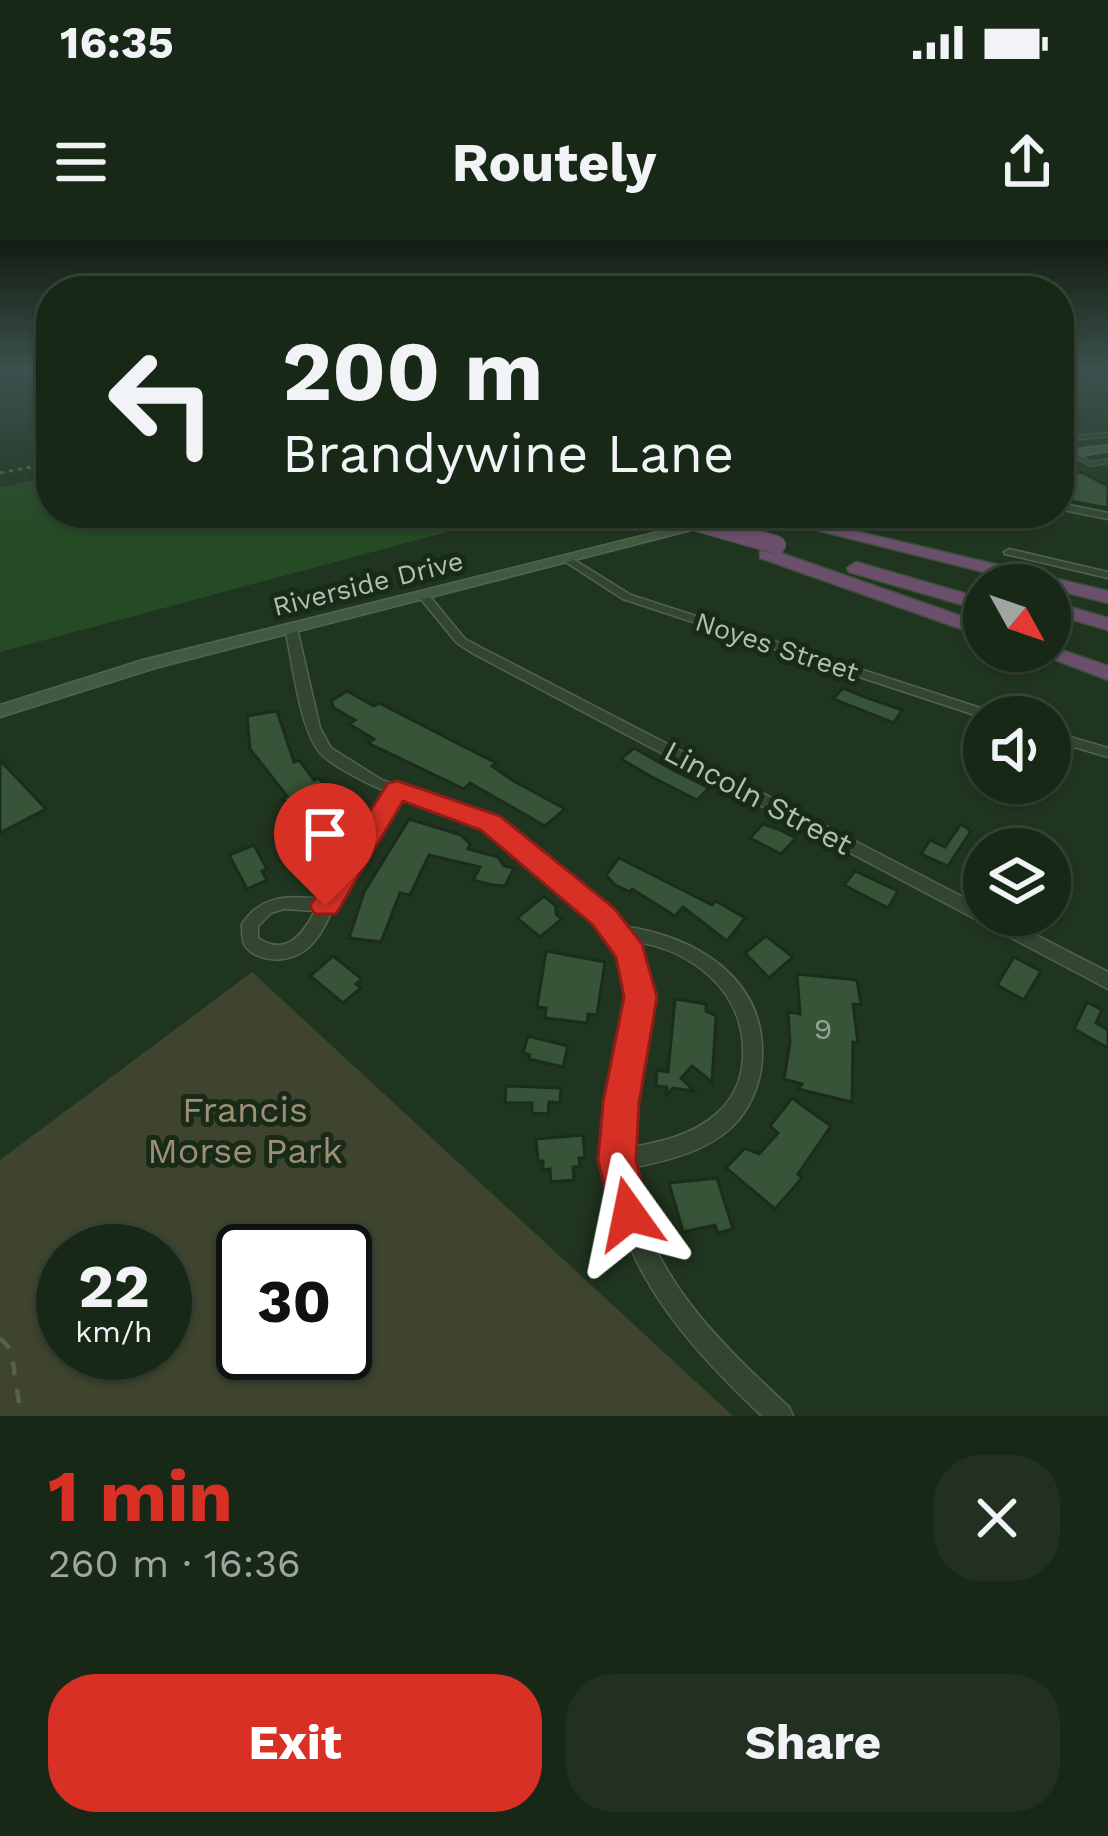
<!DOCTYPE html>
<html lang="en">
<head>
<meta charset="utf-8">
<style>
	body { margin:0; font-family:"Work Sans",sans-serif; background:#213020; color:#f1f3f6; height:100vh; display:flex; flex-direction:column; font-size:45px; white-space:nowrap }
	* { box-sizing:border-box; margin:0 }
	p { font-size:39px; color:#9fa6a1 }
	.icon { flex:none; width:66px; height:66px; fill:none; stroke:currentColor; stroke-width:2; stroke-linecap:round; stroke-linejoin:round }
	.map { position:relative; height:1176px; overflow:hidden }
	.drawer { display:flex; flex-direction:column; background:#182817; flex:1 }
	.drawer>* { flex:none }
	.top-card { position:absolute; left:36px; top:36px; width:1038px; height:252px; border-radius:48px; box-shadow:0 3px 9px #0004,0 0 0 3px #364436; background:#182817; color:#f1f3f6; overflow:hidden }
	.needle { width:78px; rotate:130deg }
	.controls { position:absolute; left:963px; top:324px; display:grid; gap:24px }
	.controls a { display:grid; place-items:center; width:108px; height:108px; border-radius:50%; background:#182817; box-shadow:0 3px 9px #0004,0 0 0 3px #364436; font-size:60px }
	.speed { position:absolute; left:36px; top:984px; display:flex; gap:24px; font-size:60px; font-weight:700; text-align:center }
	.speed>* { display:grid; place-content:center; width:156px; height:156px; border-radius:50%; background:#182817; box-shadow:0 3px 9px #0004,0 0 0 3px #364436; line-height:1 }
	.speed small { font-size:30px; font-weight:400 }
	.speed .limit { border:6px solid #111; border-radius:18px; background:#fff; color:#111 }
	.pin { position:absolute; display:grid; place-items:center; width:102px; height:102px; color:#fff; margin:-123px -51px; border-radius:50% 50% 50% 0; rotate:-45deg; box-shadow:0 0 12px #0007 }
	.pin .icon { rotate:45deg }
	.me { position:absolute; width:132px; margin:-66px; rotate:348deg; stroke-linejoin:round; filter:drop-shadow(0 0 9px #0008) }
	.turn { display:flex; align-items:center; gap:42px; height:252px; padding:0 48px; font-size:54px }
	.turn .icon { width:156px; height:156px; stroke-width:2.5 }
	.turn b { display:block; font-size:84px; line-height:102px }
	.round { display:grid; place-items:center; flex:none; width:126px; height:126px; border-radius:48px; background:#213020 }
	.overview { display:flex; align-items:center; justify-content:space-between; height:204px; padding:0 48px }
	h1 { font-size:72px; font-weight:700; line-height:90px; color:#d93025 }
	.primary-button { display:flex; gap:24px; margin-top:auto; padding:24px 48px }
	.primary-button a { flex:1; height:138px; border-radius:48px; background:#d93025; color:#fff; font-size:48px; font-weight:700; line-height:138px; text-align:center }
	.primary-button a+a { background:#213020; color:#f1f3f6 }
	.status { display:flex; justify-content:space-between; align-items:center; height:84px; padding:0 60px; background:#182817; direction:ltr }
	.status svg { height:33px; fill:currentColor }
	header { display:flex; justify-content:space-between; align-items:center; height:156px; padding:0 48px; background:#182817; font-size:54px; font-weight:700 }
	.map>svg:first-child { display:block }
	.green { fill:#3e442d; fill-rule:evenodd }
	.water { fill:#254b25 }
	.building { fill:#385438; stroke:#1a2d1a; stroke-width:3 }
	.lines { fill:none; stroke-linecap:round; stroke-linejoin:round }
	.lane-casing { stroke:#506450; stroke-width:6 }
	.street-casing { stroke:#506450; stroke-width:3 }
	.secondary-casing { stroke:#506450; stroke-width:3 }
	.highway-casing { stroke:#3d513d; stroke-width:3 }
	.path-far1 { stroke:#55624c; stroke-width:3; stroke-dasharray:4.5 4.5; stroke-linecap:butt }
	.path { stroke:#55624c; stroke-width:4.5; stroke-dasharray:14 14; stroke-linecap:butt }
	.lane { stroke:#334632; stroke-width:4.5 }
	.street { fill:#334632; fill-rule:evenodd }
	.secondary { fill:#405941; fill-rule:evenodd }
	.highway { fill:#6c4f6c; fill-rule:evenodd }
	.highway-bridge-casing { stroke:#3d513d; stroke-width:20; stroke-linecap:butt }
	.highway-bridge { stroke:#6c4f6c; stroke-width:18 }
	.route { fill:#d93025; stroke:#8d1f18; stroke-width:3 }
	.labels { text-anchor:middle; stroke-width:10; stroke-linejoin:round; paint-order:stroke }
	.far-street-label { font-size:27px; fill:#acc3ad; stroke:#182a18 }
	.street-label { font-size:30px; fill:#acc3ad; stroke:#182a18 }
	.near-number-label { font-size:30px; fill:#8fa790 }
	.near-park-label { font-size:36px; fill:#9e8e74; stroke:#182a18 }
</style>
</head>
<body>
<div class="status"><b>16:35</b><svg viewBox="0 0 49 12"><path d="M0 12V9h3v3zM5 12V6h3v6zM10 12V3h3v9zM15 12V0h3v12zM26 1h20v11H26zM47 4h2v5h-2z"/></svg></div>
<header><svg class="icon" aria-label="menu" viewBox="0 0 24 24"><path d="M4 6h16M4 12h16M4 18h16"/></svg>Routely<svg class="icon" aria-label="share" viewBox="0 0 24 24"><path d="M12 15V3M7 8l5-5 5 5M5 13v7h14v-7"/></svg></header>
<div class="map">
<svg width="1108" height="1176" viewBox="0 0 1108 1176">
	<rect width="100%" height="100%" fill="#20351f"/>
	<path class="green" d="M 252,732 L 733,1176 L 0,1176 L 0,920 ZM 63,1011 L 165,1011 L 165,1113 L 63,1113 ZM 243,1011 L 345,1011 L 345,1113 L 243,1113 Z"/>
	<polygon class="water" points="51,237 51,273 518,273 0,412 0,247"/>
	<g class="building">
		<polygon points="1081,232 1108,246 1108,268 1059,259 1059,235"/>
		<polygon points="843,448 865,457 902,470 894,483 833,459"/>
		<polygon points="347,451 374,466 379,463 496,523 492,526 512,540 565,569 545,586 470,543 464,549 368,503 374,499 349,484 355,480 334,468 331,461"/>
		<polygon points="277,471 294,522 299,520 314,540 318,538 357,567 332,594 336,595 326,608 310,604 298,609 273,601 300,571 282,559 287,556 250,509 247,476"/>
		<polygon points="634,508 673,530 709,548 697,560 652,537 621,519"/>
		<polygon points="0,520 46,569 0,593"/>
		<polygon points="409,579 461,595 470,604 468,609 498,617 504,626 514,628 505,646 492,645 473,640 480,627 429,615 410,655 400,653 381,702 349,698 364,652"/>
		<polygon points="763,584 778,589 796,598 781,614 750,598"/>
		<polygon points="961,584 971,591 948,626 921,614 930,600 945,607"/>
		<polygon points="254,605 267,629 262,631 267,640 247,649 229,615"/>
		<polygon points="619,618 712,665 716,661 745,678 727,701 683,667 675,676 632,649 630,652 615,645 606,635"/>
		<polygon points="855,631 898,651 888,668 844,645"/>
		<polygon points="544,656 556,666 556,674 562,679 540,697 517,678"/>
		<polygon points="766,696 793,717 769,738 745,713"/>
		<polygon points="546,711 605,722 597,775 588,774 587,783 545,778 546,768 537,767"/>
		<polygon points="333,716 362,739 356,744 361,748 343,763 310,736"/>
		<polygon points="1014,717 1041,731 1024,760 997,745"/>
		<polygon points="797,734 857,740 861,765 853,764 858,803 853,802 852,862 798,849 802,844 784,839 790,803 788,772 800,774"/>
		<polygon points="675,759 706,764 706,771 716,776 712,842 692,826 681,838 694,851 673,848 667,855 667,847 656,846 657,830 668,832"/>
		<polygon points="1087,762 1102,770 1096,783 1108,790 1108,808 1074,789"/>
		<polygon points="528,796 568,806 563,827 529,819 530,815 523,813"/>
		<polygon points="506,846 561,848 560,863 549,862 548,874 532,873 532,863 505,863"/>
		<polygon points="792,858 831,886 798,934 802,938 775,969 726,928 745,908 759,914 778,893 770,886"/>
		<polygon points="583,895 585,918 579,918 580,926 573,927 574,940 551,942 550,929 543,930 543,921 538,921 536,899"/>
		<polygon points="717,938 733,989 718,993 715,985 683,992 669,943"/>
	</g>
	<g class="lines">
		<defs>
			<g id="lane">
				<polyline points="1091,129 1100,140 1108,141"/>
				<polyline points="1059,199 1108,195"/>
				<polyline points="1070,214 1092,224 1108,221"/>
			</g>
			<g id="street">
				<polygon points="1059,263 1108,273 1108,279 1059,269"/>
				<polygon points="1009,309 1108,332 1108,338 1005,314 1004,312"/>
				<polygon points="568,316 631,355 999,474 1001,477 984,478 623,359 564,321 563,319"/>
				<polygon points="423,352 427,353 465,399 480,407 984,668 984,675 997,675 1108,732 1108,749 472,413 457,403 419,357 419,353"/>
				<path d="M 291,385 L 297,388 L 320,488 L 331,508 L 382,540 L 496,579 L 622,686 C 695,696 766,737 762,819 C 761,843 750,869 733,886 C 706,912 666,921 631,928 C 645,1032 716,1099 789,1167 L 793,1176 L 762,1176 C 668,1087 591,995 612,858 C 620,799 641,755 612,697 L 486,587 L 401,557 C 382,585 361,613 344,643 C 333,664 327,691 308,708 C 294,720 273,723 256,715 C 241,708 242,698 242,684 C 261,655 289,655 321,659 L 340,623 L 389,552 C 371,546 336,528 322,515 C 300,494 292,419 285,388 ZM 284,669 L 315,671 C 303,694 286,717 258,698 L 258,686 L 271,673 ZM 631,701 C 692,709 746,751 743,817 C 742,840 733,860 715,875 C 691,896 659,902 628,908 C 629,892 629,876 631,860 C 638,805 658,754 631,701 Z"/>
				<polygon points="1050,491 1108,508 1108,517 1050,500"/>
			</g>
			<g id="secondary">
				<polygon points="1108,205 1108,211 1059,220 1059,212"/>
				<polygon points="734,273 757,273 155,428 0,477 0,465 143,420"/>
			</g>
			<g id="highway">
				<polygon points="748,273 779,273 1108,351 1108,363"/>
				<polygon points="760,310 772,310 984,384 984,397 760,318"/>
				<polygon points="856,322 984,359 984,371 849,332 847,328"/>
				<polygon points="1050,361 1108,378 1108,390 1050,373"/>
				<polygon points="1050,406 1108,426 1108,440 1032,411 1050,411"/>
			</g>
		</defs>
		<use href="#lane" class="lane-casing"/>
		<use href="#street" class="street-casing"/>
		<use href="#secondary" class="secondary-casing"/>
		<use href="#highway" class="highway-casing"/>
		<g class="path-far1">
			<polyline points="43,168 51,170"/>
			<polyline points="0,233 51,223"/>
		</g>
		<polyline class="path" points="0,1098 11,1110 21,1176"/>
		<use href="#lane" class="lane"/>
		<use href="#street" class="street"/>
		<use href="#secondary" class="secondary"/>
		<use href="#highway" class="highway"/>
		<defs>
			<polyline id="highway-bridge" points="679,277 777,305"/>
		</defs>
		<use href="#highway-bridge" class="highway-bridge-casing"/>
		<use href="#highway-bridge" class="highway-bridge"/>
	</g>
	<linearGradient id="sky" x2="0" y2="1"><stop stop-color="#121d11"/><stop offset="0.44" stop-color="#3c514d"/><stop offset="1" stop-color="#3c514d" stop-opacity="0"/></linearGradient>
	<rect width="1108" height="294" fill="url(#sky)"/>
	<polygon class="route" points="398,541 500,576 614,668 642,704 657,757 639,863 636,920 649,974 643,988 629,994 615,988 598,920 603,863 624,757 616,717 593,685 481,590 403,561 336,674 315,674 310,666 315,658 388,543"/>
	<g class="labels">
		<g class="far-street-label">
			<text transform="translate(368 344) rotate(-14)" y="9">Riverside Drive</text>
			<text transform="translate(777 407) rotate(18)" y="9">Noyes Street</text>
		</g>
		<g class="street-label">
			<text transform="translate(758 558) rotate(28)" y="10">Lincoln Street</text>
		</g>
		<g class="near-number-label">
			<text x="823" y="799">9</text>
		</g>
		<g class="near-park-label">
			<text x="245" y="882">Francis<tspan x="245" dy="41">Morse Park</tspan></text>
		</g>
	</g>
</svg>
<div class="controls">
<a><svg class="needle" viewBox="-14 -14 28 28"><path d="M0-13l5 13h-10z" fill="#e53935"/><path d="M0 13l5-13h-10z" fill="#9fa6a1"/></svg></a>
<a><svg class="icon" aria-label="sound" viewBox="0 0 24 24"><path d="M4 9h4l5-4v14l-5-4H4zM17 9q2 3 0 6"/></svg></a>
<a><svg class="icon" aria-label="layers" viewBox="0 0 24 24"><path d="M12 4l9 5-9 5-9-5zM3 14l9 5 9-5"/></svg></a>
</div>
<div class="speed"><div>22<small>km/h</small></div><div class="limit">30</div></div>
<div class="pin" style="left:325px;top:666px;background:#d93025"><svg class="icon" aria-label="arrive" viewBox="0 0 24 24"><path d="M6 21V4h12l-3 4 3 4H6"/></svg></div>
<svg class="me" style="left:629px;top:974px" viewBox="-20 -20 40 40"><path d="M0-17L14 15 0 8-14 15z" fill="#d93025" stroke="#fff" stroke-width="4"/></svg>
<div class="top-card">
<div class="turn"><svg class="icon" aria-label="left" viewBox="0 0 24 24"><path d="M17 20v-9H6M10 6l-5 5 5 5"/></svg><div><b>200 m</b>Brandywine Lane</div></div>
</div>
</div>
<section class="drawer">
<div class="overview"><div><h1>1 min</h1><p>260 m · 16:36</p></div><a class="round"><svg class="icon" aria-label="close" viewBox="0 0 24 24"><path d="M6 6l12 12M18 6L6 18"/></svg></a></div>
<div class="primary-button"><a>Exit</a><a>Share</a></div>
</section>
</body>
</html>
